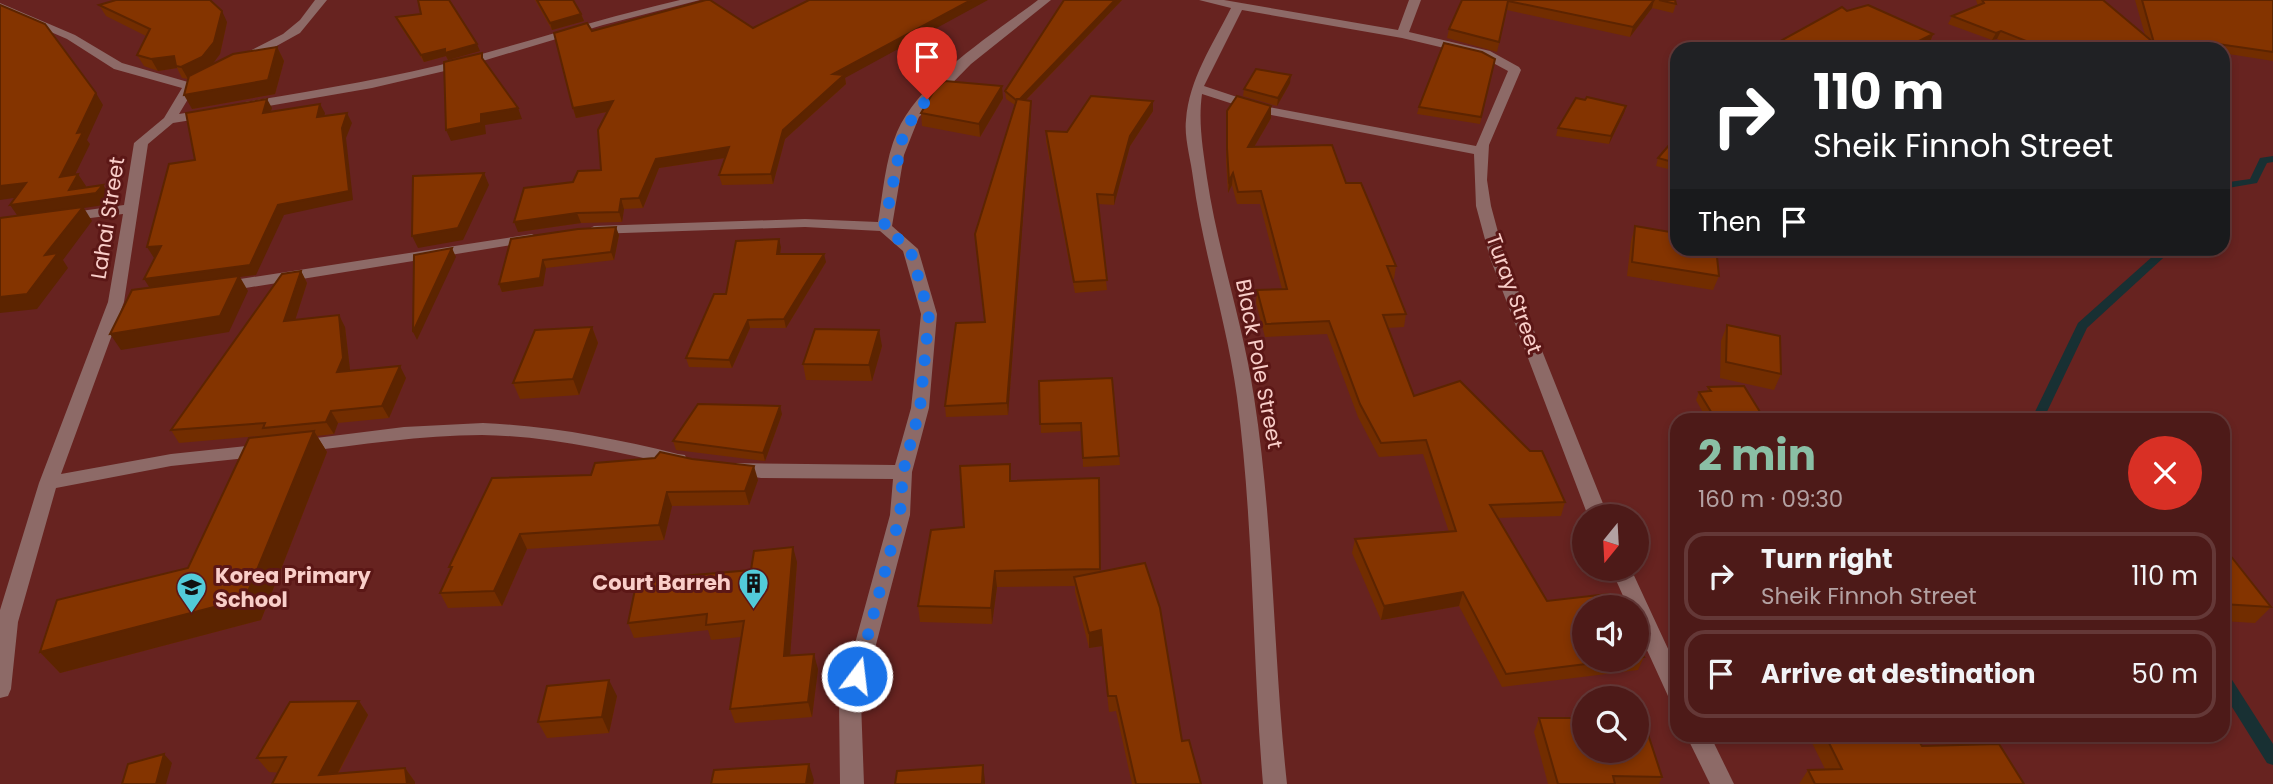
<!DOCTYPE html>
<html lang="en">
<head>
<meta charset="utf-8">
<style>
	body { margin:0; font-family:Poppins,sans-serif; background:#572725; color:#f1f3f6; height:100vh; display:flex; flex-direction:column; font-size:26px; white-space:nowrap }
	* { box-sizing:border-box; margin:0 }
	p { font-size:23px; color:#b3a1a2 }
	.icon { flex:none; width:38px; height:38px; fill:none; stroke:currentColor; stroke-width:2; stroke-linecap:round; stroke-linejoin:round }
	.map { position:relative; flex:1; overflow:hidden }
	.side { position:absolute; left:1670px; top:413px; width:560px; height:329px; display:flex; flex-direction:column; background:#4d1a18; border-radius:21px; box-shadow:0 4px 10px #0003,0 0 0 2px #643837 }
	.side>* { flex:none }
	.hud { position:absolute; left:1670px; top:42px; width:560px; height:214px; border-radius:21px; box-shadow:0 4px 10px #0003,0 0 0 2px #643837; background:#202124; color:#fff; overflow:hidden }
	.needle { width:46px; rotate:198deg }
	.controls { position:absolute; left:1572px; top:504px; display:grid; gap:14px }
	.controls a { display:grid; place-items:center; width:77px; height:77px; border-radius:50%; background:#4d1a18; box-shadow:0 4px 10px #0003,0 0 0 2px #643837; font-size:35px }
	.pin { position:absolute; display:grid; place-items:center; width:60px; height:60px; color:#fff; margin:-72px -30px; border-radius:50% 50% 50% 0; rotate:-45deg; box-shadow:0 0 7px #0007 }
	.pin .icon { rotate:45deg }
	.me { position:absolute; width:77px; margin:-38px; rotate:15deg; stroke-linejoin:round; filter:drop-shadow(0 0 5px #0008) }
	.turn { display:flex; align-items:center; gap:24px; height:147px; padding:0 28px; font-size:32px }
	.turn .icon { width:91px; height:91px; stroke-width:2.5 }
	.turn b { display:block; font-size:49px; line-height:60px }
	.then { display:flex; align-items:center; height:66px; padding:0 28px; background:#0003; gap:14px; font-size:26px }
	.round { display:grid; place-items:center; flex:none; width:74px; height:74px; border-radius:37px; background:#572725 }
	.overview { display:flex; align-items:center; justify-content:space-between; height:119px; padding:0 28px }
	h1 { font-size:42px; font-weight:700; line-height:52px; color:#8abfa5 }
	ul { padding:0; list-style:none }
	li { display:flex; align-items:center; gap:21px; height:88px; margin:0 14px 10px; padding:0 14px; border:4px solid #643837; border-radius:21px }
	li div { flex:1 }
	li b { display:block; font-size:26px }
	li em { font-style:normal }
	.map>svg:first-child { display:block }
	.lines { fill:none; stroke-linecap:round; stroke-linejoin:round }
	.stream { fill:#183033; fill-rule:evenodd }
	.minor { fill:#8d6a67; fill-rule:evenodd }
	.wall { fill:#722d00 }
	.shaded-wall { fill:#5c2400 }
	.building { fill:#843400; stroke:#5c2400; stroke-width:2 }
	.route { stroke:#1a73e8; stroke-width:12; stroke-dasharray:0 21.6 }
	.labels { text-anchor:middle; stroke-width:6; stroke-linejoin:round; paint-order:stroke }
	.street-label { font-size:21px; fill:#f9cec9; stroke:#5b1716 }
	.poi-label { font-size:21px; font-weight:bold; fill:#f9cec9; stroke:#5b1716; text-anchor:start }
</style>
</head>
<body>
<div class="map">
<svg width="2273" height="784" viewBox="0 0 2273 784">
	<rect width="100%" height="100%" fill="#672320"/>
	<g class="lines">
		<g class="stream">
			<polygon points="2273,156 2273,162 2267,163 2257,183 2222,189 2222,183 2250,179 2260,158"/>
			<polygon points="2162,248 2174,248 2087,328 2043,420 2031,420 2078,323"/>
			<polygon points="2222,671 2227,672 2273,744 2273,765 2267,763 2222,691"/>
		</g>
		<g class="minor">
			<polygon points="315,0 327,0 300,33 246,63 238,63 238,57 283,34 300,20"/>
			<path d="M 680,0 L 700,0 L 603,25 L 466,66 L 372,88 L 245,110 L 239,106 L 245,102 C 318,90 392,78 464,59 C 536,39 607,17 680,0 Z"/>
			<path d="M 1038,0 L 1051,0 L 971,64 L 919,117 L 904,155 L 892,226 L 918,249 L 937,314 L 929,408 L 912,472 L 910,515 L 861,702 L 864,784 L 840,784 L 839,702 L 890,515 L 893,479 L 761,478 L 727,473 L 725,468 L 727,463 L 895,465 L 911,408 L 921,314 L 903,251 L 880,231 L 805,227 L 594,234 L 587,230 L 594,226 L 805,219 L 878,222 C 883,193 885,160 897,132 C 920,79 993,34 1038,0 Z"/>
			<path d="M 1199,0 L 1224,0 L 1398,30 L 1409,0 L 1421,0 L 1409,32 L 1490,51 L 1519,67 L 1521,70 L 1489,145 L 1487,180 L 1491,206 L 1505,258 L 1608,516 L 1588,516 L 1490,258 L 1476,206 L 1474,154 L 1261,113 L 1202,94 C 1198,123 1203,149 1207,178 C 1218,252 1243,323 1254,397 C 1274,525 1273,655 1287,784 L 1263,784 C 1252,655 1254,525 1237,397 C 1227,323 1203,252 1193,178 C 1191,160 1184,138 1186,120 C 1189,79 1213,44 1231,8 ZM 1242,10 L 1402,38 L 1482,57 L 1508,71 L 1476,146 L 1264,106 L 1204,86 Z"/>
			<polygon points="0,3 75,35 122,63 188,82 203,79 203,85 194,89 179,114 210,109 216,113 210,117 173,123 148,144 124,302 61,474 171,454 266,444 273,445 275,450 273,455 266,456 171,466 56,488 18,622 11,689 8,696 0,698 0,610 39,483 108,302 123,214 66,221 59,217 66,213 124,205 134,143 164,118 182,88 114,69 67,39 0,10"/>
			<polygon points="532,234 539,238 537,241 221,292 213,287 221,282"/>
			<path d="M 483,423 C 550,426 613,438 678,454 L 685,455 L 687,460 L 685,465 L 678,466 C 613,451 549,436 482,435 C 421,435 360,445 300,452 L 294,450 L 291,446 L 294,442 L 300,440 L 404,427 Z"/>
			<polygon points="1611,569 1631,569 1676,666 1676,698 1668,696 1636,626 1636,607 1628,607"/>
			<polygon points="1686,735 1710,735 1734,784 1710,784"/>
		</g>
	</g>
	<g class="wall">
		<polygon points="535,0 573,0 581,14 584,21 552,30"/>
		<polygon points="1064,0 1122,0 1026,100 1031,112 1008,415 946,417 945,406 985,322 1015,105 1006,99 1005,91"/>
		<polygon points="1462,0 1675,0 1676,4 1673,13 1652,8 1630,37 1507,10 1497,52 1447,38 1449,29"/>
		<polygon points="1976,0 2103,0 2145,35 2135,0 2273,0 2273,61 2222,53 2222,49 2022,49 1997,39 1992,40 1948,24 1952,16 1978,6"/>
		<polygon points="99,5 227,22 220,54 212,64 277,47 284,61 275,94 192,109 188,79 182,78 177,68 158,71 144,66 137,55 146,36 106,16"/>
		<polygon points="1847,11 1933,34 1930,42 1915,49 1773,49 1775,44"/>
		<polygon points="396,17 480,51 448,60 446,56 424,62 399,24"/>
		<polygon points="753,28 845,78 846,84 785,139 773,184 722,185 719,175 725,158 659,168 643,208 624,209 622,222 581,223 518,232 573,182 601,170 607,112 576,118 573,108 592,31"/>
		<polygon points="1495,59 1480,124 1417,114 1419,107"/>
		<polygon points="1290,83 1277,106 1243,96 1244,89"/>
		<polygon points="1003,98 980,137 922,126 921,113"/>
		<polygon points="1585,100 1626,106 1624,113 1609,144 1556,136 1558,128"/>
		<polygon points="1271,106 1271,118 1254,147 1346,183 1396,266 1394,279 1392,279 1406,314 1404,327 1388,328 1414,396 1565,502 1561,516 1497,518 1547,601 1584,660 1636,660 1636,644 1644,657 1638,670 1502,687 1459,606 1381,620 1352,553 1355,539 1449,532 1423,454 1379,457 1358,417 1327,334 1265,337 1256,303 1257,290 1282,289 1260,204 1237,204 1232,185 1228,193 1226,160 1227,111"/>
		<polygon points="1153,111 1130,146 1114,205 1098,204 1107,290 1075,293 1046,141 1046,131 1067,132"/>
		<polygon points="1676,137 1676,171 1656,166 1658,158"/>
		<polygon points="1635,227 1719,276 1713,290 1627,276 1631,241"/>
		<polygon points="619,235 614,260 546,268 543,286 502,292 499,284 511,239"/>
		<polygon points="781,247 780,254 826,262 786,328 750,328 732,368 689,367 686,358 726,294"/>
		<polygon points="301,271 307,283 295,320 345,327 350,371 406,378 389,418 338,423 334,434 317,436 327,452 261,620 60,673 40,652 188,568 260,436 179,443 171,430"/>
		<polygon points="1727,325 1781,374 1774,390 1720,378 1721,341"/>
		<polygon points="592,327 598,343 579,395 520,399 513,383"/>
		<polygon points="882,346 872,381 806,380 803,364"/>
		<polygon points="1039,381 1119,456 1120,465 1083,467 1082,431 1041,433"/>
		<polygon points="1708,387 1765,420 1707,420 1696,400 1699,392 1707,392"/>
		<polygon points="782,414 765,461 676,450 673,441"/>
		<polygon points="492,478 758,480 749,505 672,506 664,540 527,549 502,606 448,608 440,593 451,570 449,567"/>
		<polygon points="1099,478 1100,572 1182,741 1201,784 1132,784 1116,711 1109,712 1102,646 1089,648 1075,592 1075,586 997,587 992,624 920,622 918,606 964,527 1012,481"/>
		<polygon points="2222,545 2271,607 2255,623 2222,621"/>
		<polygon points="797,562 790,656 818,669 812,717 735,723 730,709 741,637 711,640 708,630 634,638 628,623 751,570"/>
		<polygon points="617,696 609,733 547,738 538,722"/>
		<polygon points="359,701 368,715 338,774 405,768 415,782 269,772 257,758"/>
		<polygon points="1539,718 1662,777 1659,784 1548,784 1534,732"/>
		<polygon points="1808,735 1915,735 1922,746 2024,784 1799,784 1808,770 1825,769"/>
	</g>
	<g class="shaded-wall">
		<polygon points="971,0 988,0 845,78 846,84 785,139 773,184 771,174 783,130 833,74"/>
		<polygon points="1115,0 1122,0 1018,108 1018,101"/>
		<polygon points="1654,0 1652,8 1630,37 1633,27"/>
		<polygon points="222,11 227,22 220,54 209,69 188,79 181,67"/>
		<polygon points="581,14 584,21 552,30 550,23"/>
		<polygon points="2001,31 1997,39 1992,40 1996,33"/>
		<polygon points="1933,34 1930,42 1915,49 1903,49"/>
		<polygon points="477,44 480,51 448,60 446,56 424,62 421,55 445,49"/>
		<polygon points="2218,44 2215,49 2204,49"/>
		<polygon points="277,47 284,61 275,94 192,109 184,95"/>
		<polygon points="174,56 177,68 158,71 151,59"/>
		<polygon points="1291,75 1290,83 1277,106 1278,98"/>
		<polygon points="1002,86 1003,98 980,137 979,124"/>
		<polygon points="96,93 103,105 87,140 90,144 68,189 60,177 77,133"/>
		<polygon points="267,99 272,108 268,122 263,113"/>
		<polygon points="613,101 616,110 576,118 573,108"/>
		<polygon points="1031,101 1031,112 1008,415 1007,403"/>
		<polygon points="1153,101 1153,111 1130,146 1114,205 1114,195 1130,136"/>
		<polygon points="320,104 325,113 322,127 317,117"/>
		<polygon points="1271,106 1271,118 1247,159 1248,147"/>
		<polygon points="1626,106 1624,113 1609,144 1611,136"/>
		<polygon points="518,108 522,119 485,125 486,134 451,141 446,130 481,114"/>
		<polygon points="347,113 352,123 346,138 353,200 284,215 256,275 240,277 248,291 229,332 121,350 110,334 151,290 144,279 278,205 342,128"/>
		<polygon points="729,147 731,157 659,168 643,208 639,198 656,159"/>
		<polygon points="484,173 489,185 463,240 418,248 412,236"/>
		<polygon points="1233,173 1232,185 1228,193 1229,181"/>
		<polygon points="78,174 86,186 81,195 103,185 111,197 104,205 84,208 92,221 63,260 68,268 37,309 0,313 0,297 19,218 10,205 69,190"/>
		<polygon points="26,183 34,195 0,200 0,186"/>
		<polygon points="621,199 624,209 622,222 619,212"/>
		<polygon points="577,213 581,223 518,232 514,222"/>
		<polygon points="616,227 619,235 614,260 611,252"/>
		<polygon points="779,239 781,247 779,262 777,254"/>
		<polygon points="161,246 167,256 154,258 147,247"/>
		<polygon points="452,248 456,257 417,340 413,332"/>
		<polygon points="824,254 826,262 786,328 784,319"/>
		<polygon points="543,260 546,268 543,286 502,292 499,284"/>
		<polygon points="301,271 307,283 291,333 284,321"/>
		<polygon points="339,315 345,327 350,370 344,384 337,372"/>
		<polygon points="748,320 750,328 732,368 729,360"/>
		<polygon points="592,327 598,343 579,395 573,379"/>
		<polygon points="879,330 882,346 872,381 869,365"/>
		<polygon points="400,366 406,378 389,418 382,406"/>
		<polygon points="780,406 782,414 765,461 763,453"/>
		<polygon points="331,411 338,423 334,434 326,422"/>
		<polygon points="314,431 327,452 261,620 60,673 40,652 245,599"/>
		<polygon points="754,466 758,480 749,505 745,491"/>
		<polygon points="667,492 672,506 664,540 659,525"/>
		<polygon points="520,534 527,549 502,606 494,591"/>
		<polygon points="793,547 797,562 789,671 784,656"/>
		<polygon points="995,571 997,587 992,624 991,608"/>
		<polygon points="1463,592 1459,606 1381,620 1384,606"/>
		<polygon points="1101,630 1102,646 1089,648 1089,633"/>
		<polygon points="814,654 818,669 812,717 808,702"/>
		<polygon points="609,680 617,696 609,733 602,717"/>
		<polygon points="359,701 368,715 332,784 319,775"/>
		<polygon points="164,754 172,763 166,784 156,784"/>
		<polygon points="809,764 814,780 813,784 806,784"/>
		<polygon points="983,765 985,781 985,784 982,784"/>
		<polygon points="405,768 415,782 415,784 407,784"/>
	</g>
	<g class="building">
		<polygon points="116,0 210,0 222,11 214,42 202,57 181,67 176,66 174,56 151,59 137,55 150,29 99,5"/>
		<polygon points="418,0 449,0 477,44 445,53 445,49 421,55 396,17 421,14"/>
		<polygon points="537,0 573,0 581,14 550,23"/>
		<polygon points="706,0 710,0 753,28 809,0 971,0 833,74 844,75 783,130 771,174 719,175 729,147 656,159 639,198 621,199 619,212 577,213 514,222 524,188 573,182 578,171 601,170 598,130 613,101 573,108 554,33 587,23 592,31"/>
		<polygon points="1064,0 1115,0 1020,99 1017,99 1016,100 1005,91"/>
		<polygon points="1462,0 1654,0 1633,27 1508,1 1499,42 1449,29"/>
		<polygon points="1659,0 1675,0 1676,4"/>
		<polygon points="1982,0 2103,0 2154,43 2142,0 2273,0 2273,52 2218,44 2204,49 2046,49 2001,31 1996,33 1952,16 1984,3"/>
		<polygon points="0,5 45,24 96,93 77,133 83,132 60,177 78,174 69,190 103,185 96,193 10,205 26,183 0,186"/>
		<polygon points="1868,5 1933,34 1903,49 1788,49 1775,44 1842,7 1847,11"/>
		<polygon points="1444,43 1482,52 1495,59 1481,117 1419,107"/>
		<polygon points="277,47 268,80 184,95 189,76 233,54"/>
		<polygon points="482,53 482,58 518,108 481,114 481,123 446,130 444,62"/>
		<polygon points="1256,69 1291,75 1278,98 1244,89"/>
		<polygon points="945,81 1002,86 979,124 921,113 934,91"/>
		<polygon points="1091,96 1153,101 1130,136 1114,195 1097,194 1107,280 1074,282 1046,131 1067,132"/>
		<polygon points="1237,96 1271,106 1248,147 1332,145 1346,183 1361,183 1396,266 1387,266 1406,314 1383,315 1414,396 1460,381 1530,451 1542,451 1565,502 1490,505 1547,601 1608,594 1616,607 1584,607 1584,660 1618,660 1506,674 1463,592 1384,606 1355,539 1456,531 1426,440 1381,443 1360,404 1329,321 1266,324 1257,290 1287,289 1261,191 1238,192 1233,173 1229,181 1227,148 1227,111"/>
		<polygon points="1587,97 1626,106 1611,136 1558,128 1576,98 1585,100"/>
		<polygon points="267,99 263,113 320,104 317,117 347,113 342,128 349,191 278,205 250,265 144,279 161,246 147,247 169,164 195,160 186,113"/>
		<polygon points="1017,99 1031,101 1007,403 945,406 956,323 985,322 975,234"/>
		<polygon points="1676,137 1676,163 1658,158"/>
		<polygon points="484,173 458,228 412,236 413,176"/>
		<polygon points="83,207 45,255 58,253 27,294 0,297 0,218"/>
		<polygon points="1635,226 1676,233 1676,248 1716,248 1719,276 1632,262"/>
		<polygon points="616,227 611,252 543,260 540,278 499,284 511,239 578,229"/>
		<polygon points="779,239 777,254 824,254 784,319 748,320 729,360 686,358 714,294 726,294 736,241"/>
		<polygon points="452,248 413,332 414,255"/>
		<polygon points="301,271 284,321 339,315 343,358 337,372 400,366 382,406 331,411 326,422 263,428 265,423 171,430 282,274"/>
		<polygon points="239,276 220,316 110,334 132,290"/>
		<polygon points="1727,325 1780,336 1781,374 1726,362"/>
		<polygon points="592,327 573,379 513,383 535,330"/>
		<polygon points="815,329 879,330 869,365 803,364"/>
		<polygon points="1112,378 1119,456 1083,458 1081,423 1040,424 1039,381"/>
		<polygon points="1744,386 1765,420 1716,420 1699,392 1711,391 1708,387"/>
		<polygon points="698,404 780,406 763,453 673,441"/>
		<polygon points="314,431 245,599 40,652 57,600 188,568 249,438"/>
		<polygon points="660,452 692,459 754,466 745,491 667,492 659,525 520,534 494,591 440,593 452,567 449,567 492,478 591,475 595,463 655,458"/>
		<polygon points="1010,464 1010,481 1099,478 1100,569 995,571 991,608 918,606 931,530 964,527 960,466"/>
		<polygon points="2222,545 2271,607 2222,604"/>
		<polygon points="793,547 784,656 814,654 808,702 730,709 744,621 706,625 707,614 628,623 637,580 751,570 754,551"/>
		<polygon points="1145,563 1160,608 1182,741 1189,740 1201,784 1136,784 1116,696 1108,696 1101,630 1089,633 1074,577"/>
		<polygon points="1636,644 1644,657 1636,658"/>
		<polygon points="609,680 602,717 538,722 547,686"/>
		<polygon points="359,701 319,775 405,768 407,784 272,784 286,757 257,758 290,702"/>
		<polygon points="1539,718 1584,718 1584,751 1636,751 1636,719 1643,719 1662,777 1613,776 1615,784 1558,784"/>
		<polygon points="1825,735 1915,735 1922,746 1999,744 2024,784 1815,784 1808,770 1842,769"/>
		<polygon points="164,754 156,784 122,784 128,764"/>
		<polygon points="809,764 806,784 711,784 714,770"/>
		<polygon points="983,765 982,784 895,784 897,771"/>
	</g>
	<g class="lines">
		<polyline class="route" points="857,676 900,515 903,472 920,408 929,314 910,249 884,227 904,130 927,99"/>
	</g>
	<defs>
		<symbol id="building-pin" viewBox="-11 -11 22 30"><path d="M0 17L-7.5 6A9.5 9.5 0 1 1 7.5 6Z" fill="#52cbd9" stroke="#5b1716"/><path d="M-4-6H4V6H1V3H-1V6H-4ZM-2.5-4.3h1.7v1.8h-1.7ZM.8-4.3h1.7v1.8H.8ZM-2.5-1h1.7V.8h-1.7ZM.8-1h1.7V.8H.8Z" fill="#111"/></symbol>
		<symbol id="school-pin" viewBox="-11 -11 22 30"><path d="M0 17L-7.5 6A9.5 9.5 0 1 1 7.5 6Z" fill="#52cbd9" stroke="#5b1716"/><path d="M0-5L7-2L0 1L-7-2ZM-4 1L0 2.5L4 1V4Q0 6-4 4Z" fill="#111"/></symbol>
	</defs>
	<g fill-rule="evenodd">
		<use href="#building-pin" x="736" y="566" width="35" height="47"/>
		<use href="#school-pin" x="174" y="570" width="35" height="47"/>
	</g>
	<g class="labels">
		<g class="street-label">
			<text transform="translate(108 218) rotate(-81)" y="7">Lahai Street</text>
			<text transform="translate(1514 294) rotate(70)" y="7">Turay Street</text>
			<text transform="translate(1259 364) rotate(79)" y="7">Black Pole Street</text>
		</g>
		<g class="poi-label">
			<text x="215" y="583">Korea Primary<tspan x="215" dy="24">School</tspan></text>
			<text x="731" y="590" text-anchor="end">Court Barreh</text>
		</g>
	</g>
</svg>
<div class="controls">
<a><svg class="needle" viewBox="-14 -14 28 28"><path d="M0-13l5 13h-10z" fill="#e53935"/><path d="M0 13l5-13h-10z" fill="#b3a1a2"/></svg></a>
<a><svg class="icon" aria-label="sound" viewBox="0 0 24 24"><path d="M4 9h4l5-4v14l-5-4H4zM17 9q2 3 0 6"/></svg></a>
<a><svg class="icon" aria-label="search" viewBox="0 0 24 24"><circle cx="10" cy="10" r="6"/><path d="M15 15l6 6"/></svg></a>
</div>
<div class="pin" style="left:927px;top:99px;background:#d93025"><svg class="icon" aria-label="arrive" viewBox="0 0 24 24"><path d="M6 21V4h12l-3 4 3 4H6"/></svg></div>
<svg class="me" style="left:857px;top:676px" viewBox="-20 -20 40 40"><circle r="17" fill="#1a73e8" stroke="#fff" stroke-width="3"/><path d="M0-11L8 9 0 5-8 9z" fill="#fff"/></svg>
<div class="hud">
<div class="turn"><svg class="icon" aria-label="right" viewBox="0 0 24 24"><path d="M7 20v-9h11M14 6l5 5-5 5"/></svg><div><b>110 m</b>Sheik Finnoh Street</div></div>
<div class="then">Then<svg class="icon" aria-label="arrive" viewBox="0 0 24 24"><path d="M6 21V4h12l-3 4 3 4H6"/></svg></div>
</div>
<section class="side">
<div class="overview"><div><h1>2 min</h1><p>160 m · 09:30</p></div><a class="round" style="background:#d93025;color:#fff"><svg class="icon" aria-label="close" viewBox="0 0 24 24"><path d="M6 6l12 12M18 6L6 18"/></svg></a></div>
<ul>
<li><svg class="icon" aria-label="right" viewBox="0 0 24 24"><path d="M7 20v-9h11M14 6l5 5-5 5"/></svg><div><b>Turn right</b><p>Sheik Finnoh Street</p></div><em>110 m</em></li>
<li><svg class="icon" aria-label="arrive" viewBox="0 0 24 24"><path d="M6 21V4h12l-3 4 3 4H6"/></svg><div><b>Arrive at destination</b></div><em>50 m</em></li>
</ul>
</section>
</div>
</body>
</html>
